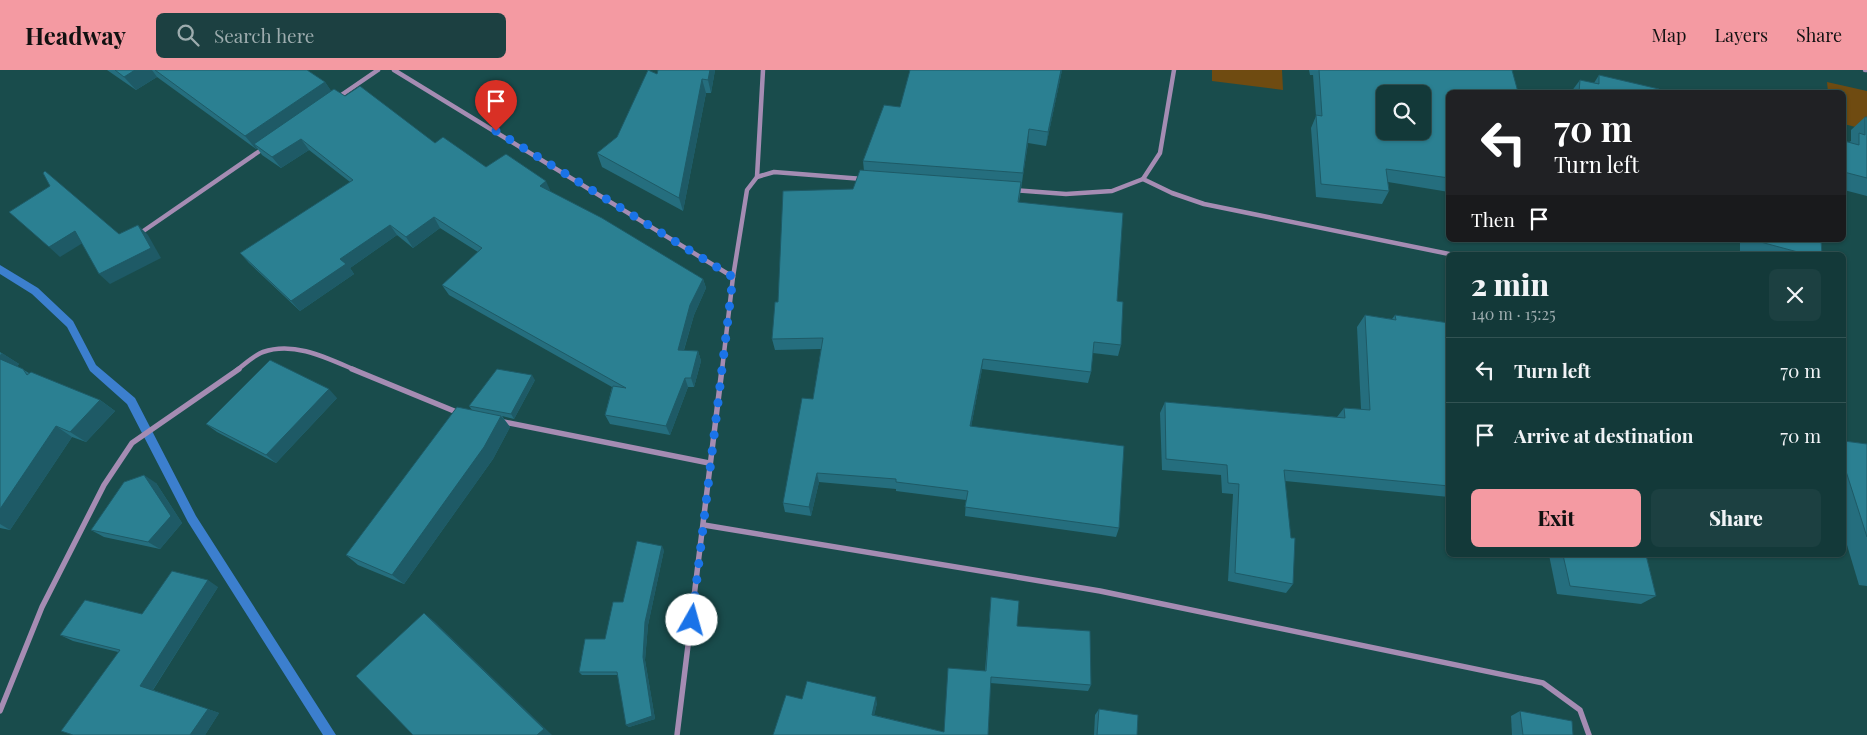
<!DOCTYPE html>
<html lang="en">
<head>
<meta charset="utf-8">
<style>
	body { margin:0; font-family:"Playfair Display",serif; background:#1c4041; color:#f1f3f6; height:100vh; display:flex; flex-direction:column; font-size:19px; white-space:nowrap }
	* { box-sizing:border-box; margin:0 }
	p { font-size:16px; color:#9dacae }
	.icon { flex:none; width:28px; height:28px; fill:none; stroke:currentColor; stroke-width:2; stroke-linecap:round; stroke-linejoin:round }
	.map { position:relative; flex:1; overflow:hidden }
	.panel { position:absolute; left:1446px; top:182px; width:400px; height:305px; display:flex; flex-direction:column; background:#133939; border-radius:8px; box-shadow:0 1px 4px #0004,0 0 0 1px #325353 }
	.panel>* { flex:none }
	.hud { position:absolute; left:1446px; top:20px; width:400px; height:152px; border-radius:8px; box-shadow:0 1px 4px #0004,0 0 0 1px #325353; background:#202124; color:#fff; overflow:hidden }
	.tools { position:absolute; left:1376px; top:15px; display:grid; gap:10px }
	.tools a { display:grid; place-items:center; width:55px; height:55px; border-radius:8px; background:#133939; box-shadow:0 1px 4px #0004,0 0 0 1px #325353; font-size:25px }
	.pin { position:absolute; display:grid; place-items:center; width:42px; height:42px; color:#fff; margin:-51px -21px; border-radius:50% 50% 50% 0; rotate:-45deg; box-shadow:0 0 5px #0007 }
	.pin .icon { rotate:45deg }
	.me { position:absolute; width:55px; margin:-28px; rotate:7deg; stroke-linejoin:round; filter:drop-shadow(0 0 4px #0008) }
	.turn { display:flex; align-items:center; gap:18px; height:105px; padding:0 25px; font-size:22px }
	.turn .icon { width:65px; height:65px; stroke-width:2.5 }
	.turn b { display:block; font-size:35px; line-height:42px }
	.then { display:flex; align-items:center; height:48px; padding:0 25px; background:#0003; gap:10px; font-size:19px }
	.round { display:grid; place-items:center; flex:none; width:52px; height:52px; border-radius:8px; background:#1c4041 }
	.headline { display:flex; align-items:center; justify-content:space-between; height:85px; padding:0 25px }
	h1 { font-size:30px; font-weight:800; line-height:38px }
	.button { display:flex; gap:10px; margin-top:auto; padding:10px 25px }
	.button a { flex:1; height:58px; border-radius:8px; background:#f49aa2; color:#111; font-size:20px; font-weight:800; line-height:58px; text-align:center }
	.button a+a { background:#1c4041; color:#f1f3f6 }
	ul { padding:0; list-style:none }
	li { display:flex; align-items:center; gap:15px; height:65px; padding:0 25px; border-top:1px solid #325353 }
	li div { flex:1 }
	li b { display:block; font-size:19px }
	li em { font-style:normal }
	header { display:flex; align-items:center; gap:30px; box-sizing:border-box; height:70px; padding:0 25px; background:#f49aa2; color:#111 }
	header strong { font-size:24px }
	nav { display:flex; gap:28px; margin-inline-start:auto; font-size:18px }
	.search { width:350px; height:45px; background:#1c4041; display:flex; align-items:center; gap:12px; box-sizing:border-box; padding:0 18px; border-radius:8px; color:#9dacae; font-size:19px }
	.map>svg:first-child { display:block }
	.green { fill:#6f4b11 }
	.lines { fill:none; stroke-linecap:round; stroke-linejoin:round }
	.stream { fill:#3c7fce; fill-rule:evenodd }
	.minor-far1 { stroke:#a58cb3; stroke-width:4.5 }
	.minor { stroke:#a58cb3; stroke-width:5.5 }
	.wall { fill:#256e7e }
	.shaded-wall { fill:#1e5a66 }
	.building { fill:#2b8092; stroke:#1e5a66; fill-rule:evenodd }
	.route { stroke:#1a73e8; stroke-width:9; stroke-dasharray:0 16.2 }
</style>
</head>
<body>
<header>
<strong>Headway</strong>
<div class="search"><svg class="icon" aria-label="search" viewBox="0 0 24 24"><circle cx="10" cy="10" r="6"/><path d="M15 15l6 6"/></svg>Search here</div>
<nav><a>Map</a><a>Layers</a><a>Share</a></nav>
</header>
<div class="map">
<svg width="1867" height="665" viewBox="0 0 1867 665">
	<rect width="100%" height="100%" fill="#194c4c"/>
	<g class="green">
		<polygon points="1212,0 1282,0 1283,20 1212,11"/>
		<polygon points="1827,12 1867,21 1867,60 1844,54 1844,22 1828,22"/>
	</g>
	<g class="lines">
		<polygon class="stream" points="0,195 38,218 73,251 96,295 135,328 196,446 336,665 323,665 188,452 127,334 90,301 67,257 32,224 0,204"/>
		<g class="minor-far1">
			<polyline points="394,0 733,207"/>
			<polyline points="1865,0 1867,0"/>
			<polyline points="337,28 378,0"/>
			<polyline points="757,107 763,0"/>
			<polyline points="1143,109 1172,123 1204,134 1454,185"/>
			<polyline points="1014,120 1066,124 1112,121 1143,109 1160,83 1174,0"/>
			<polyline points="139,164 264,78"/>
			<path d="M 237,300 C 245,294 254,285 263,282 C 294,271 327,288 355,300"/>
			<polyline points="722,300 733,207 747,120 757,107 774,102 863,109"/>
		</g>
		<g class="minor">
			<polyline points="352,299 459,343"/>
			<polyline points="499,351 709,393"/>
			<polyline points="704,455 1100,521 1543,613 1580,640 1589,665"/>
			<polyline points="0,641 42,537 104,415 132,373 239,299"/>
			<polyline points="677,665 722,299"/>
		</g>
	</g>
	<g class="wall">
		<polygon points="107,0 307,0 325,12 331,21 345,26 435,73 486,97 551,122 703,209 706,218 694,245 684,280 698,281 701,291 694,317 688,317 670,365 610,354 605,345 612,317 449,225 442,215 478,182 440,158 413,178 397,165 350,198 354,204 300,241 249,193 240,183 350,112 309,80 281,98 262,85 257,78 256,79 157,7 136,20"/>
		<polygon points="715,0 711,23 706,23 683,141 602,97 597,83 617,67"/>
		<polygon points="1062,0 1046,76 1028,73 1019,132 1117,231 1121,275 1118,286 1093,283 1091,302 1088,313 982,299 971,357 1119,458 1116,467 965,446 966,430 896,421 896,419 819,412 811,446 785,442 783,433 813,329 821,279 775,280 772,269 778,232 853,119 864,101 863,91 900,37"/>
		<polygon points="1309,0 1512,0 1449,22 1449,122 1388,112 1389,121 1382,134 1316,127 1311,58 1316,46 1313,5 1310,5"/>
		<polygon points="1599,5 1659,22 1594,13"/>
		<polygon points="1580,10 1579,22 1571,22"/>
		<polygon points="1865,47 1867,47 1867,126 1844,120 1844,71 1849,72 1851,71 1851,60"/>
		<polygon points="1661,170 1683,170 1680,173"/>
		<polygon points="1740,170 1821,170 1822,185 1747,185 1740,183"/>
		<polygon points="1365,245 1392,249 1395,245 1449,253 1449,427 1285,411 1293,514 1286,523 1228,511 1233,424 1222,423 1221,405 1162,400 1160,343 1165,332 1337,347 1344,338 1361,339 1357,257"/>
		<polygon points="0,282 19,294 17,296 29,303 100,330 115,341 86,372 72,367 10,460 0,458"/>
		<polygon points="535,310 514,349 502,346 510,357 493,389 404,514 358,495 346,485 472,340 469,336"/>
		<polygon points="337,328 276,393 217,362 206,354"/>
		<polygon points="1844,371 1867,374 1867,516 1859,515 1844,465"/>
		<polygon points="156,413 182,453 160,479 104,467 91,460"/>
		<polygon points="664,480 648,555 645,590 655,649 629,657 626,655 618,605 582,605 579,602 605,569 623,532"/>
		<polygon points="1549,485 1646,485 1656,526 1641,534 1557,524"/>
		<polygon points="218,517 153,620 219,643 205,665 73,665 118,582 73,571 60,565 142,544"/>
		<polygon points="991,527 1017,556 1091,615 1088,621 990,613 988,665 773,665 802,629 877,633 874,645 944,662 985,601"/>
		<polygon points="1099,639 1137,665 1094,665 1095,645"/>
		<polygon points="1520,641 1573,665 1512,665 1511,646"/>
	</g>
	<g class="shaded-wall">
		<polygon points="135,0 152,0 157,7 136,20 124,7"/>
		<polygon points="710,0 715,0 711,23 708,10"/>
		<polygon points="1061,0 1062,0 1046,76 1048,62"/>
		<polygon points="702,9 706,23 683,141 679,128"/>
		<polygon points="325,12 334,25 254,74 257,78 256,79 245,66"/>
		<polygon points="1029,59 1028,73 1021,117 1023,103"/>
		<polygon points="301,69 309,80 281,98 272,87"/>
		<polygon points="546,111 551,122 540,116"/>
		<polygon points="434,147 440,158 413,178 406,167"/>
		<polygon points="138,155 148,165 161,188 110,214 99,204"/>
		<polygon points="390,155 397,165 350,198 354,204 300,241 291,231 340,189"/>
		<polygon points="75,161 86,171 60,187 49,177"/>
		<polygon points="703,209 706,218 694,245 681,289 678,280 690,235"/>
		<polygon points="698,281 701,291 694,317 691,308"/>
		<polygon points="2,283 19,294 14,300 0,290 0,285"/>
		<polygon points="983,289 982,299 969,367 970,356"/>
		<polygon points="532,305 535,310 514,349 511,344"/>
		<polygon points="685,308 688,317 670,365 666,356"/>
		<polygon points="329,319 337,328 276,393 266,385"/>
		<polygon points="100,330 115,341 86,372 70,362"/>
		<polygon points="501,346 510,357 493,389 404,514 392,505"/>
		<polygon points="56,356 72,367 10,460 0,454 0,439"/>
		<polygon points="817,403 819,412 811,446 809,437"/>
		<polygon points="144,405 156,413 182,453 160,479 148,472"/>
		<polygon points="662,476 664,480 648,555 645,590 655,649 629,657 626,655 643,587 645,552"/>
		<polygon points="208,510 218,517 152,621 140,616"/>
		<polygon points="424,543 435,552 552,665 537,665"/>
		<polygon points="876,627 877,633 873,651 872,645"/>
		<polygon points="208,639 219,643 205,665 190,665"/>
	</g>
	<g class="building">
		<polygon points="115,0 135,0 124,7"/>
		<polygon points="155,0 307,0 325,12 245,66"/>
		<polygon points="648,0 657,4 658,0 710,0 708,10 702,9 679,128 597,83 617,67"/>
		<polygon points="910,0 1061,0 1048,62 1029,59 1023,103 863,91 884,35 900,37"/>
		<path d="M 1319,0 L 1512,0 L 1518,22 L 1449,22 L 1449,108 L 1386,99 L 1389,121 L 1321,114 L 1316,45 L 1322,46 ZM 1385,24 L 1422,24 L 1422,61 L 1385,61 Z"/>
		<polygon points="1599,5 1659,19 1659,22 1579,22 1580,10 1599,14"/>
		<polygon points="360,16 435,73 443,67 486,97 506,84 546,111 540,116 602,148 703,209 690,235 678,280 698,281 691,308 685,308 666,356 605,345 613,316 626,318 442,215 482,178 434,147 406,167 390,155 340,189 346,194 291,231 240,183 353,110 301,69 272,87 254,74 334,19 345,26"/>
		<polygon points="1865,47 1867,47 1867,108 1844,102 1844,71 1859,75 1859,63 1865,65"/>
		<polygon points="860,100 1021,112 1018,132 1123,143 1117,231 1123,232 1121,275 1094,272 1091,302 983,289 970,356 1124,376 1119,458 965,437 968,421 896,412 896,409 817,403 809,437 783,433 802,328 813,329 823,268 772,269 775,232 778,232 783,121 853,119"/>
		<polygon points="45,101 119,164 138,155 151,178 99,204 75,161 49,177 9,142 50,116 43,103"/>
		<polygon points="1753,170 1821,170 1822,185 1809,185"/>
		<polygon points="1365,245 1396,250 1395,245 1449,253 1449,416 1284,400 1291,468 1295,468 1293,514 1235,503 1239,414 1228,413 1227,395 1166,389 1165,332 1345,348 1344,338 1370,340"/>
		<polygon points="0,289 23,299 27,305 31,302 100,330 70,362 56,356 0,439"/>
		<polygon points="270,290 329,319 266,385 206,354"/>
		<polygon points="497,299 532,305 511,344 469,336"/>
		<polygon points="457,337 501,346 484,377 392,505 346,485"/>
		<polygon points="1844,371 1867,374 1867,467 1844,395"/>
		<polygon points="144,405 171,446 148,472 91,460 124,412"/>
		<polygon points="637,471 662,476 645,552 643,587 652,646 626,655 617,602 579,602 585,569 605,569 613,532 623,532"/>
		<polygon points="1563,485 1646,485 1656,526 1570,516"/>
		<polygon points="172,501 208,510 140,616 208,639 190,665 73,665 61,661 120,580 60,565 85,530 142,544"/>
		<polygon points="991,527 1019,531 1017,556 1090,561 1091,615 991,607 988,665 773,665 786,625 802,629 807,611 876,627 872,645 944,662 948,598 986,601"/>
		<polygon points="424,543 544,659 537,665 413,665 356,606"/>
		<polygon points="1099,639 1138,645 1137,665 1097,665"/>
		<polygon points="1520,641 1572,651 1573,665 1523,665"/>
	</g>
	<g class="lines">
		<polyline class="route" points="496,61 733,207 692,550"/>
	</g>
</svg>
<div class="tools">
<a><svg class="icon" aria-label="search" viewBox="0 0 24 24"><circle cx="10" cy="10" r="6"/><path d="M15 15l6 6"/></svg></a>
</div>
<div class="pin" style="left:496px;top:61px;background:#d93025"><svg class="icon" aria-label="arrive" viewBox="0 0 24 24"><path d="M6 21V4h12l-3 4 3 4H6"/></svg></div>
<svg class="me" style="left:692px;top:550px" viewBox="-20 -20 40 40"><circle r="19" fill="#fff"/><path d="M0-13L10 11 0 6-10 11z" fill="#1a73e8"/></svg>
<div class="hud">
<div class="turn"><svg class="icon" aria-label="left" viewBox="0 0 24 24"><path d="M17 20v-9H6M10 6l-5 5 5 5"/></svg><div><b>70 m</b>Turn left</div></div>
<div class="then">Then<svg class="icon" aria-label="arrive" viewBox="0 0 24 24"><path d="M6 21V4h12l-3 4 3 4H6"/></svg></div>
</div>
<section class="panel">
<div class="headline"><div><h1>2 min</h1><p>140 m · 15:25</p></div><a class="round"><svg class="icon" aria-label="close" viewBox="0 0 24 24"><path d="M6 6l12 12M18 6L6 18"/></svg></a></div>
<ul>
<li><svg class="icon" aria-label="left" viewBox="0 0 24 24"><path d="M17 20v-9H6M10 6l-5 5 5 5"/></svg><div><b>Turn left</b></div><em>70 m</em></li>
<li><svg class="icon" aria-label="arrive" viewBox="0 0 24 24"><path d="M6 21V4h12l-3 4 3 4H6"/></svg><div><b>Arrive at destination</b></div><em>70 m</em></li>
</ul>
<div class="button"><a>Exit</a><a>Share</a></div>
</section>
</div>
</body>
</html>
